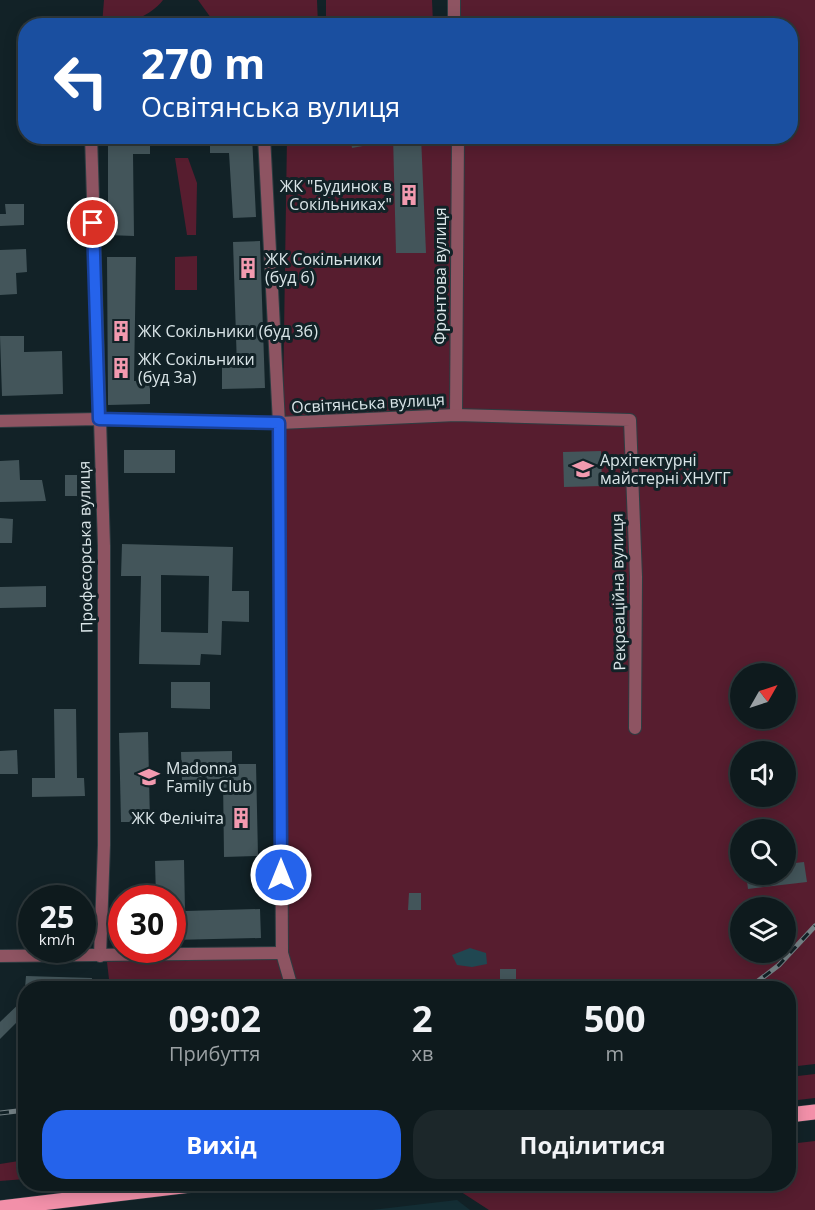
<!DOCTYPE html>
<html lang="uk">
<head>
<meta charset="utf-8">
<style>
	body { margin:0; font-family:"Open Sans",sans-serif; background:#1c272a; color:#f1f3f6; height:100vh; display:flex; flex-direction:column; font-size:22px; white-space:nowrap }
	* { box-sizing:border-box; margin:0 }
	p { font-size:20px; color:#9ba1a4 }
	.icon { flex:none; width:33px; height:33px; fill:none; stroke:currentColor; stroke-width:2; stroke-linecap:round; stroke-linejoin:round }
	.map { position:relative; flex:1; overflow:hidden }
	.drawer { position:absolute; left:18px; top:981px; width:778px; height:210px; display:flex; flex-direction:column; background:#0e1a1d; border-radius:24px; box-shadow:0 3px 15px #0003,0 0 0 2px #2e383b }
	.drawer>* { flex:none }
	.banner { position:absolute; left:18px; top:18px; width:780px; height:126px; border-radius:24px; box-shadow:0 3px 15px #0003,0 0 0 2px #2e383b; background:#1a4fa0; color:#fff; overflow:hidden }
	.needle { width:39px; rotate:51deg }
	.fabs { position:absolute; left:730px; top:663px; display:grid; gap:12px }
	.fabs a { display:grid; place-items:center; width:66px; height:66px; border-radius:50%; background:#0e1a1d; box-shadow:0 3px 15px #0003,0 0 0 2px #2e383b; font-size:30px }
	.speed { position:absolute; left:18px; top:885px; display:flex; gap:12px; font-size:30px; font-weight:700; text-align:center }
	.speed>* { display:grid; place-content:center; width:78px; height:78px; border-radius:50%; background:#0e1a1d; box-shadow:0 3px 15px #0003,0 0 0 2px #2e383b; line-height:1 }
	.speed small { font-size:15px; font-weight:400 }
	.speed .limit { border:9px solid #d22; background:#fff; color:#111 }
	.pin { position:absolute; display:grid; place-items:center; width:51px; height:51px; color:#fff; margin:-26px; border:3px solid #fff; border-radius:50%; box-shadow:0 2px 6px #0007 }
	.me { position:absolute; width:66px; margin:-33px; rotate:0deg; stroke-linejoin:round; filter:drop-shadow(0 0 4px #0008) }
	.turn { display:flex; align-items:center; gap:21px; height:126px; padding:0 24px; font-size:27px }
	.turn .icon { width:78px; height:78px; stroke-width:2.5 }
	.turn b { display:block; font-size:42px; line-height:51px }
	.eta { display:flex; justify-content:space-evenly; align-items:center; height:102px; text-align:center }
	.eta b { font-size:36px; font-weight:700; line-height:42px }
	.cta { display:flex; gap:12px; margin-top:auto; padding:12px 24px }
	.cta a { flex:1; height:69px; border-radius:24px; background:#2563eb; color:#fff; font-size:24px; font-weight:700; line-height:69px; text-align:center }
	.cta a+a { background:#1c272a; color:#f1f3f6 }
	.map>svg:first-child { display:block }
	.built { fill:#142e35 }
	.green { fill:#571d2f; fill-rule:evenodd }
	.water { fill:#204751 }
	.building { fill:#43555a; fill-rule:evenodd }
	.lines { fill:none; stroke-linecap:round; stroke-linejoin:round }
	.minor-casing { stroke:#2e3d42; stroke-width:14 }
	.major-casing { stroke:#2e3d42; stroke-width:16 }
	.minor { stroke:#8e5462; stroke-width:12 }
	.major { stroke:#f290a9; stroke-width:15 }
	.rail-casing { stroke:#758286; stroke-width:5 }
	.rail { stroke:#122227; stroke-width:3; stroke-dasharray:9; stroke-linecap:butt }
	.route-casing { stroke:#184099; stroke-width:15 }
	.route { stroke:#2563eb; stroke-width:10 }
	.labels { text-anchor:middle; stroke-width:6; stroke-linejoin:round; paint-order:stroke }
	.poi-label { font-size:16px; fill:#dae5e8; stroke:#122227; text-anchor:start }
	.street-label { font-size:16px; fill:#dae5e8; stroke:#122227 }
</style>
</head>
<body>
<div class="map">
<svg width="815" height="1210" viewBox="0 0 815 1210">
	<rect width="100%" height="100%" fill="#122227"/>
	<polygon class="built" points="457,1200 470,1210 372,1210"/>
	<g class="green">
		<path d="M 104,0 L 163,0 C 150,17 124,26 102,25 Z"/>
		<polygon points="198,0 317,0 318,25 216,25"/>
		<polygon points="326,0 432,0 433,23 326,25"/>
		<path d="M 460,0 L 815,0 L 815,1064 L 789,1067 L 789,988 L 110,988 L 107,962 L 282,953 L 283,399 L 287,137 L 790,136 L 790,26 L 457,25 ZM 741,674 L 786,674 L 786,718 L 741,718 ZM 741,752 L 786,752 L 786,796 L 741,796 ZM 741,830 L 786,830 L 786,874 L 741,874 ZM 741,908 L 786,908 L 786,952 L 741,952 Z"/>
		<polygon points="175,158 188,158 197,183 196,235 187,235"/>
		<polygon points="197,256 197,290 175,290 175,257"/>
		<polygon points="815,1074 815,1098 789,1101 789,1077"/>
		<polygon points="815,1141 815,1210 489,1210 452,1186 471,1184 789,1184 789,1144"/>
		<polygon points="25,1160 25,1179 0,1181 0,1164"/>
	</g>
	<polygon class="water" points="470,948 486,953 487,964 472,967 457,965 452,955"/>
	<g class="building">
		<polygon points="108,136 150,136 150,154 133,154 134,236 108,235"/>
		<polygon points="210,136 252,136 256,217 233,218 229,153 210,153"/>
		<polygon points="350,136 390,136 390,141 352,148"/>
		<polygon points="393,136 421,136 426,253 396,253"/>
		<polygon points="5,204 24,204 24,225 0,226 0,214 6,214"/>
		<polygon points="260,241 265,388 222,389 222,367 237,367 233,242"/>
		<polygon points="26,249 27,272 16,273 17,294 0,295 0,250"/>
		<polygon points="107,257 136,257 134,381 150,381 150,404 108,405"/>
		<polygon points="0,336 24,336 24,352 62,351 63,394 2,396"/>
		<rect x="124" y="450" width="51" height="23"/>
		<polygon points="601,451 602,486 564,487 563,452"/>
		<polygon points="19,460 20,480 42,480 46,501 0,502 0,461"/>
		<rect x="65" y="475" width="12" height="21"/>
		<polygon points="0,518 13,519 12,543 0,543"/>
		<path d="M 122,544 L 233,547 L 232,591 L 249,591 L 249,622 L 222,621 L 221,655 L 201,654 L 200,665 L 139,664 L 141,576 L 121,576 ZM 161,575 L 209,576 L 208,633 L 161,632 Z"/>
		<polygon points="46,586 46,607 0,608 0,587"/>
		<polygon points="171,682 210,682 210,709 171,708"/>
		<polygon points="54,709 76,709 77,778 84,778 85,796 32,797 32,778 55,778"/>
		<polygon points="148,732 150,822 121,822 119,733"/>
		<polygon points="17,750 18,774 0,774 0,751"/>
		<polygon points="232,751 232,764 256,764 258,856 224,857 223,779 182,780 181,752"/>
		<polygon points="184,860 185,911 260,909 261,938 172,940 172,898 156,898 155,861"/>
		<polygon points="804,862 807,882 748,889 746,874 786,874 786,864"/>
		<polygon points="409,893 421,893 421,910 408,910"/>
		<rect x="500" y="969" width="16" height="19"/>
		<polygon points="26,976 92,978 91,988 25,988"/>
		<polygon points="26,997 26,1013 0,1039 0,1022"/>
	</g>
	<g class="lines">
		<defs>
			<g id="minor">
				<polyline points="454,0 454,26"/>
				<polyline points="91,136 104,546 104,845 100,956"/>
				<polyline points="264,136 279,423 282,953 292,988"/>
				<polyline points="456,415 458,136"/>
				<polyline points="0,421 98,419 279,423 456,415 630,420 636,577 635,728"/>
				<polyline points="0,956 282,953"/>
			</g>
			<g id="major">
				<polyline points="789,1115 815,1112"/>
				<polyline points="0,1208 199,1184"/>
			</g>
		</defs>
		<use href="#minor" class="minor-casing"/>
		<use href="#major" class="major-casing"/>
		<use href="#minor" class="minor"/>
		<use href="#major" class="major"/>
		<defs>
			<g id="rail">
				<polyline points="749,988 779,965 815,926"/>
				<polyline points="0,1113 26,1110"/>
			</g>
		</defs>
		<use href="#rail" class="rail-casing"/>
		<use href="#rail" class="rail"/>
	</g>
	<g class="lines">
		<defs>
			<polyline id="route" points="93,223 99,419 279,423 281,875"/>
		</defs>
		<use href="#route" class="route-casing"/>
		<use href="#route" class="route"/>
	</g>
	<defs>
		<symbol id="building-bare" viewBox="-9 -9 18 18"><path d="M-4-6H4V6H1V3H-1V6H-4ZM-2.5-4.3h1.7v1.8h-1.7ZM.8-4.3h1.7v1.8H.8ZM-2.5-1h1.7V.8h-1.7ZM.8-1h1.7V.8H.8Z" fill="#f29aaf" stroke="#122227" stroke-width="2.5" paint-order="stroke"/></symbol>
		<symbol id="school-bare" viewBox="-9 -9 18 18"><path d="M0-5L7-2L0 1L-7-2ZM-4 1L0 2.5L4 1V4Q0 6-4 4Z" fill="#f29aaf" stroke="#122227" stroke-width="2.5" paint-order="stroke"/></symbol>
	</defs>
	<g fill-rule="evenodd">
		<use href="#building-bare" x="394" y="180" width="30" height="30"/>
		<use href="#building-bare" x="233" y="253" width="30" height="30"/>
		<use href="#building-bare" x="106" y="316" width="30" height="30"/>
		<use href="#building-bare" x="106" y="353" width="30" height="30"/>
		<use href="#school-bare" x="568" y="454" width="30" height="30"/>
		<use href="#school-bare" x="134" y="762" width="30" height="30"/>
		<use href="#building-bare" x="226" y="803" width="30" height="30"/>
	</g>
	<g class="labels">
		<g class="poi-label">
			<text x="392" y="192" text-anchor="end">ЖК "Будинок в<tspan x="392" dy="18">Сокільниках"</tspan></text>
			<text x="265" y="265">ЖК Сокільники<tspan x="265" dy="18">(буд 6)</tspan></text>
			<text x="138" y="337">ЖК Сокільники (буд 3б)</text>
			<text x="138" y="365">ЖК Сокільники<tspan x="138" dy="18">(буд 3а)</tspan></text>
			<text x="600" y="466">Архітектурні<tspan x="600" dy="18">майстерні ХНУГГ</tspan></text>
			<text x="166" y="774">Madonna<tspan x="166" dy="18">Family Club</tspan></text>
			<text x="224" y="824" text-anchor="end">ЖК Фелічіта</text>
		</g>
		<g class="street-label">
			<text transform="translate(440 276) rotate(-90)" y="6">Фронтова вулиця</text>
			<text transform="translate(368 403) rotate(-3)" y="6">Освітянська вулиця</text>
			<text transform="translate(85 547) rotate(-91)" y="6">Професорська вулиця</text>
			<text transform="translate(618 592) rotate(-91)" y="6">Рекреаційна вулиця</text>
		</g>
	</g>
</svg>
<div class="fabs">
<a><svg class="needle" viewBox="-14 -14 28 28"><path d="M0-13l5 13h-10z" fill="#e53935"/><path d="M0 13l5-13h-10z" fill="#9ba1a4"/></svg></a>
<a><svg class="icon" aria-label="sound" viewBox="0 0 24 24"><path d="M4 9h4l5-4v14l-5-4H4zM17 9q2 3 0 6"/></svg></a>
<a><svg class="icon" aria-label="search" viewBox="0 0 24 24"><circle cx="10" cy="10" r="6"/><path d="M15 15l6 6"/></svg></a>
<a><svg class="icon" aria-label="layers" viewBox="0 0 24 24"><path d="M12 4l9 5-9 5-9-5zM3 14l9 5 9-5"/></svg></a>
</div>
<div class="speed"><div>25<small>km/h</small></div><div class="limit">30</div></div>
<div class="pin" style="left:93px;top:223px;background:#d93025"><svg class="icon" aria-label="arrive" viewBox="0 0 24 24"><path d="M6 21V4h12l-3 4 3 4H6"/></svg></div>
<svg class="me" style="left:281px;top:875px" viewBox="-20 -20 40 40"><circle r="17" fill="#2563eb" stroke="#fff" stroke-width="3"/><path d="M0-11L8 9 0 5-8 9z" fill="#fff"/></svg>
<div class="banner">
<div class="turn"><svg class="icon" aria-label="left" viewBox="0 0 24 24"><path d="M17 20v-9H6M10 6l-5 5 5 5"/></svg><div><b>270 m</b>Освітянська вулиця</div></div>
</div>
<section class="drawer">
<div class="eta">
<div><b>09:02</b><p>Прибуття</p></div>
<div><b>2</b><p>хв</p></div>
<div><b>500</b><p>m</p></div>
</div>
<div class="cta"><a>Вихід</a><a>Поділитися</a></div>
</section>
</div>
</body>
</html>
